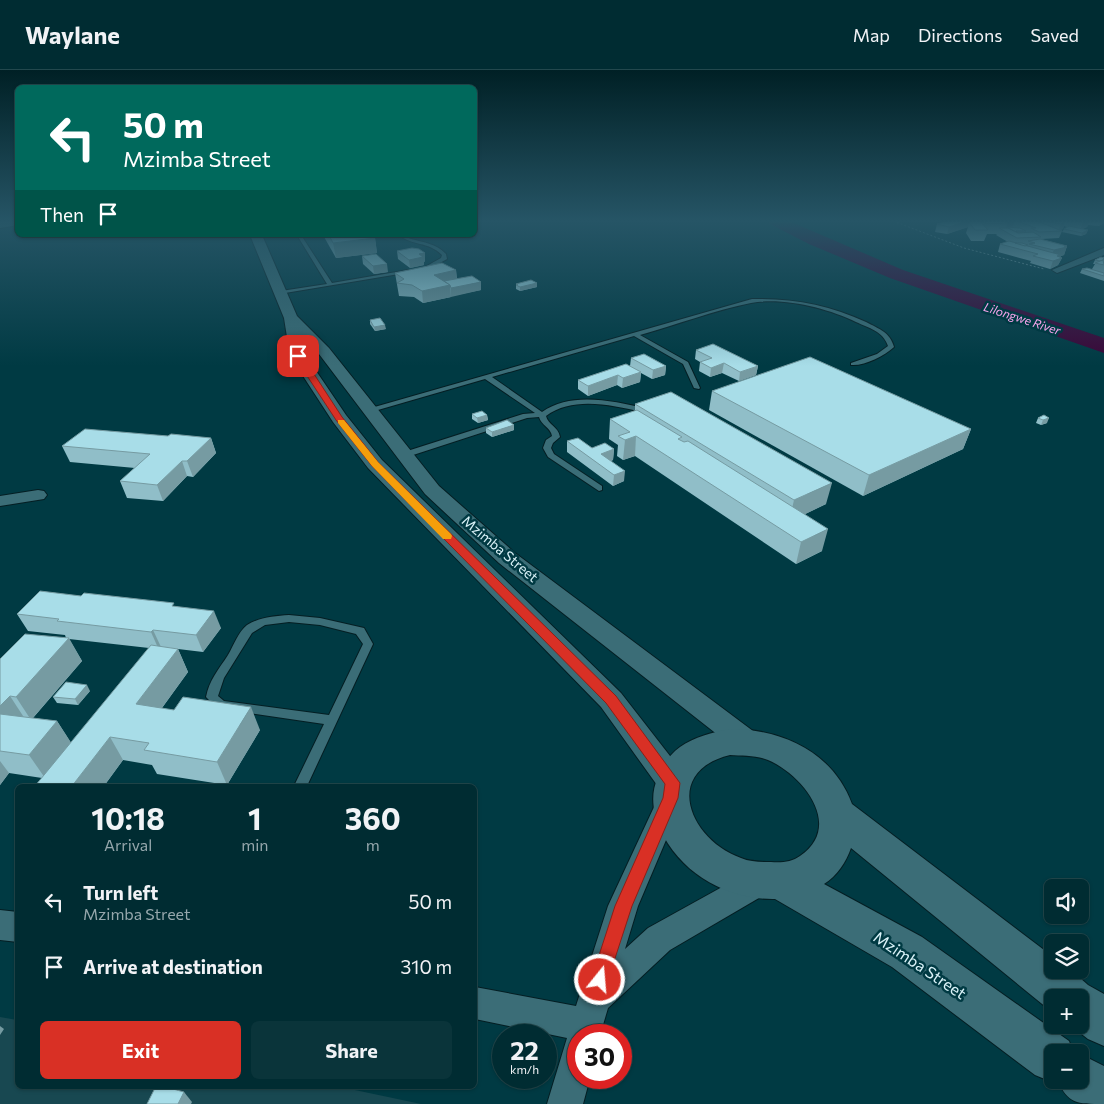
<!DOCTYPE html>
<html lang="en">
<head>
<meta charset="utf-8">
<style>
	body { margin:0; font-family:Commissioner,sans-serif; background:#0a343a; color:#f1f3f6; height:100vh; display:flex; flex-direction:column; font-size:19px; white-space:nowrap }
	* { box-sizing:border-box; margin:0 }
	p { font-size:16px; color:#95a7ac }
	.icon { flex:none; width:28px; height:28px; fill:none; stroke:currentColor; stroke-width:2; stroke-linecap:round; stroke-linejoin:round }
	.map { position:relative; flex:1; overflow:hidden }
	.side { position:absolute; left:15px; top:714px; width:462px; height:305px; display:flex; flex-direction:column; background:#002c32; border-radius:8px; box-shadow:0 1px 4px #0004,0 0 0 1px #22484d }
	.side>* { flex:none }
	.banner { position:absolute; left:15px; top:15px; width:462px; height:152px; border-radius:8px; box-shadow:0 1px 4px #0004,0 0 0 1px #22484d; background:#00695c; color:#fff; overflow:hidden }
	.buttons { position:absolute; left:1044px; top:809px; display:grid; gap:10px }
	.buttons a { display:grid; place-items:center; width:45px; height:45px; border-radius:8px; background:#002c32; box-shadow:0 1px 4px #0004,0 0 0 1px #22484d; font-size:25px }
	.speed { position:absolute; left:492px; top:954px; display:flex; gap:10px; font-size:25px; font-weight:700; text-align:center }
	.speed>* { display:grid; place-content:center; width:65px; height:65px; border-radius:50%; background:#002c32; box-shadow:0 1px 4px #0004,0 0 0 1px #22484d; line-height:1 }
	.speed small { font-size:12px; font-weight:400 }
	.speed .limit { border:8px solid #d22; background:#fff; color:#111 }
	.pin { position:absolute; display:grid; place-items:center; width:42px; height:42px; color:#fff; margin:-21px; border-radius:10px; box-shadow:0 2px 8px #0006 }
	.me { position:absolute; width:55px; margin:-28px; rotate:17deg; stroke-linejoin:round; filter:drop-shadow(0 0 4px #0008) }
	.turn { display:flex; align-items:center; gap:18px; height:105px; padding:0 25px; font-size:22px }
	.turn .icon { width:65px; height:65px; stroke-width:2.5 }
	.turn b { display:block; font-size:35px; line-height:42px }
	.then { display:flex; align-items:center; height:48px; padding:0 25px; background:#0003; gap:10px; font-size:19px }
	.eta { display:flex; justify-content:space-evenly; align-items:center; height:85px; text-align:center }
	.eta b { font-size:30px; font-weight:700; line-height:35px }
	.button { display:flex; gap:10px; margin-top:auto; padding:10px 25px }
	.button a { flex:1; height:58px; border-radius:8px; background:#d93025; color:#fff; font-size:20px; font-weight:700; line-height:58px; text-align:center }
	.button a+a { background:#0a343a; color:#f1f3f6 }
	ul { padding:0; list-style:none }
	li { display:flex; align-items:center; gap:15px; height:65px; padding:0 25px }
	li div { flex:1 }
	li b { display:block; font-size:19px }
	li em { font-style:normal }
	header { display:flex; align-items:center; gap:30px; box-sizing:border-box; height:70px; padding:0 25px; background:#002c32; border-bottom:1px solid #22484d }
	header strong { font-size:24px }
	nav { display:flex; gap:28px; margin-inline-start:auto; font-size:18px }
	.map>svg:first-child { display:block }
	.built { fill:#184851 }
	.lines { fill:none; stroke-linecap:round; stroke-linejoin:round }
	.river { fill:#3b0537; fill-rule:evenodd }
	.service-casing { stroke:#041e23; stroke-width:2 }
	.minor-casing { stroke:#041e23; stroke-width:2 }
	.tertiary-casing { stroke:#041e23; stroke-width:2 }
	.secondary-casing { stroke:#041e23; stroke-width:2 }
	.path { stroke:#6d979e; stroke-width:1; stroke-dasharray:2 2; stroke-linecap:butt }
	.service { fill:#3b6d77; fill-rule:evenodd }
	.minor { fill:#3b6d77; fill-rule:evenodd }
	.tertiary { fill:#3b6d77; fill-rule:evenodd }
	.secondary { fill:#3b6d77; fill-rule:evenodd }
	.wall { fill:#90bec8; fill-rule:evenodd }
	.shaded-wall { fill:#769ba2 }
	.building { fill:#a8dde8; stroke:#769ba2 }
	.route { fill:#d93025; stroke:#8d1f18 }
	.slow { fill:#f59e0b }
	.labels { text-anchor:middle; stroke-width:5; stroke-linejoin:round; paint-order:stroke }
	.far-water-label { font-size:12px; font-style:italic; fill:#f8a5ed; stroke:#003a43 }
	.street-label { font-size:14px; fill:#d9f2f8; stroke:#003a43 }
	.near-street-label { font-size:16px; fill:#d9f2f8; stroke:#003a43 }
</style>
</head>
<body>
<header>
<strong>Waylane</strong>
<nav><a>Map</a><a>Directions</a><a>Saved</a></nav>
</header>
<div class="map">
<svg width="1104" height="1034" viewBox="0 0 1104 1034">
	<rect width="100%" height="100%" fill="#003a43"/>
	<polygon class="built" points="0,947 17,950 18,1016 336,1016 421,1034 0,1034"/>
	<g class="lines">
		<polygon class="river" points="768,151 789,151 903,200 1104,268 1104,283 890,208 809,174 770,154"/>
		<defs>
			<g id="service">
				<polygon points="297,165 301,165 332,213 408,200 411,202 279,224 279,222 281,221 327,214"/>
				<path d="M 399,165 C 404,165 406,167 411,169 C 425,173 435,173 446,184 L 447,189 L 427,200 L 423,200 L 423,198 L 441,188 L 442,185 C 428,171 412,176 399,165 Z"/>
				<path d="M 752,229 C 792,228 830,235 866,252 C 879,259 890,262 894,277 C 884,286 865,296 851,295 L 851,293 L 877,284 L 888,276 C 883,261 869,258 856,252 C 827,238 783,227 751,233 C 715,240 676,255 640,265 L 688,292 L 700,318 L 699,319 L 694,318 L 683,294 L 634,266 L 492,307 L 542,342 C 571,321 613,331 645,338 L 646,340 L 642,342 C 611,335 573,326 546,346 C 548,355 558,356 560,367 L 553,373 L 551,378 L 554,384 L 602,416 L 602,420 L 599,421 L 548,387 L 543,378 L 546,370 L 552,366 C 551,358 541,355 539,347 L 527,348 L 407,387 L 401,387 L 401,383 L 523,344 L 535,343 L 485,309 L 371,342 L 364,340 Z"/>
				<path d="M 289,545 L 320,548 L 364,558 L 373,574 L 307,716 L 294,716 L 324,654 L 221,639 L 217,638 L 206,627 C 209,610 219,599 228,585 C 234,575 238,562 247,555 C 260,547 275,546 289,545 ZM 289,552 L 320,555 L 356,564 L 363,574 L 329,645 L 224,631 L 218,626 L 224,608 L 252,563 L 265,555 Z"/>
			</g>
			<g id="minor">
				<polygon points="18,151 18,155 0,158 0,152"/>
				<polygon points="1104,178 1104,185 1057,203 1052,200"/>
				<polygon points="38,420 44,421 47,425 44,429 0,436 0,426"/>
				<polygon points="670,719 679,722 683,730 638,836 625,879 648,858 751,801 761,798 771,801 775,811 771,821 670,880 608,938 600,965 579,965 579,1008 590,1008 583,1034 547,1034 567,968 475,949 475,917 576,936 608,836 661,722"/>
				<polygon points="0,840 18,842 18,872 0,870"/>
			</g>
			<polygon id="tertiary" points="250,165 262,165 297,246 329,278 439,416 515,483 757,664 762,672 757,680 747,684 737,680 499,493 425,424 319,284 302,267 306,286 346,345 382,390 621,623 684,704 688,713 684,722 673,726 662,722 601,637 368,398 333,352 290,286 284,248"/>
			<g id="secondary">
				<path d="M 730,659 C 782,659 833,682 852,734 L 1052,886 L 1052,900 L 1071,900 L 1088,915 L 1104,924 L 1104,976 L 1088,969 L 1070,955 L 1080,955 L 1080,928 L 1052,928 L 1052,942 L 851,778 C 846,792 837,806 824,814 L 922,867 L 1069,971 L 1073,982 L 1052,982 L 1052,1010 L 1056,1010 L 1052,1012 L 1035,1005 L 892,897 L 775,829 C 727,830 680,803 660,759 C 653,743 650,724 658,707 C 663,695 669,685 680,677 C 694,667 713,662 730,659 ZM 730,685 C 742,686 756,685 768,690 C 803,705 844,756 800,786 C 792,792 781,793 771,792 C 761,792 750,792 741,788 C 690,770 661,702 730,685 Z"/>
				<path d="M 1080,984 L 1104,996 L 1104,1034 C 1076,1034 1069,1034 1057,1010 L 1080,1010 Z"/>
			</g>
		</defs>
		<use href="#service" class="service-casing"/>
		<use href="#minor" class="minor-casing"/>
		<use href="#tertiary" class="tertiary-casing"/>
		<use href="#secondary" class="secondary-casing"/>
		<polyline class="path" points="893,151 964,178 1044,199"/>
		<use href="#service" class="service"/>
		<use href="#minor" class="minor"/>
		<use href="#tertiary" class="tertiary"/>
		<use href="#secondary" class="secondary"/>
	</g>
	<g class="wall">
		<polygon points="972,151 1104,151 1099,156 1088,155 1087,157 1082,159 1088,160 1086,164 1081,166 1062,162 1064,159 1067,157 1064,156 1063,159 1060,160 1062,161 1059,168 1041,169 1067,176 1064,185 1061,186 1060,187 1062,188 1058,195 1050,199 1030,193 1031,191 998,182 1000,174 1008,172 996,165 997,164 987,164 984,171 971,171 966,163 968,157 947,164 935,162 937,154 971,152"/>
		<polygon points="323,165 373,165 375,168 377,183 336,188"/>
		<polygon points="397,181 425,191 424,192 424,195 410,198 398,189"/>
		<polygon points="362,186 388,202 374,204 363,194"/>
		<polygon points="1104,187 1104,211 1080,203 1082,199 1092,199 1095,194 1093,194 1095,190"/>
		<polygon points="456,200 457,209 481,220 451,226 451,227 423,233 414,227 399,226 395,203"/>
		<polygon points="537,213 537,217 520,221 516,219 516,214"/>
		<polygon points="370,250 386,259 375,261 370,254"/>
		<polygon points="696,280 758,296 756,305 739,311 722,303 710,307 699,301 700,292 695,289"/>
		<polygon points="631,288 666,296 665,305 652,309 641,303 640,312 622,318 617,315 588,326 578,319 578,310 630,296"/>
		<polygon points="712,321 971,359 963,379 863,426 709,340"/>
		<polygon points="635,334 826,434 805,444 822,481 796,494 635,386 623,390 617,386 618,375 609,369 610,349 635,341"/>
		<polygon points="472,344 487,345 488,350 478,353 472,349"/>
		<polygon points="1044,345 1047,353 1041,355 1036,353 1038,348"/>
		<polygon points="486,358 514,360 492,367 486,363"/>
		<polygon points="168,366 211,368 216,383 193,407 187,406 163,431 127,428 120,411 135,398 70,392 62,376"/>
		<polygon points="567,371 592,378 614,379 613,390 611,391 624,411 613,416 567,382"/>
		<path d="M 176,536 L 221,558 L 203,582 L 178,579 L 188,602 L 162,638 L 260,660 L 227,715 L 157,704 L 152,695 L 123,690 L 104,716 L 35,716 L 42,708 L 9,703 L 0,715 L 0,589 L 66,568 L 65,565 L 28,561 L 17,544 ZM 69,569 L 149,578 L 71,673 L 57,651 L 33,648 L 82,591 Z"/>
		<polygon points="90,621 78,635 57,633 53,627"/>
	</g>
	<g class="shaded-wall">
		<polygon points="966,151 972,151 971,154 969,152 968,157 947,164 949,157"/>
		<polygon points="1009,151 1015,151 1013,156 1006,159 1008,152"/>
		<polygon points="1065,151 1063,159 1058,161 1061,154"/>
		<polygon points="1087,151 1090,151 1087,157 1080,160 1083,152"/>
		<polygon points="1101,151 1104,151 1104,153 1099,156"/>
		<polygon points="1088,160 1086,164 1081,166 1082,163"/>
		<polygon points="375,168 377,183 336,188 333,173"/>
		<polygon points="1064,176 1067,176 1064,185 1061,186 1060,188 1062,188 1058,195 1050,199 1053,191 1050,187 1054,180"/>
		<polygon points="425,183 425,191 424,192 424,195 410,198 409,190 419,184"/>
		<polygon points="387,194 388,202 374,204 373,196"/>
		<polygon points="456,200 457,212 445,215 434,205"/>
		<polygon points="481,212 481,220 451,227 451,218"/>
		<polygon points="537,213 537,217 520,221 520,217"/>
		<polygon points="450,215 451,227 423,233 422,221"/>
		<polygon points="385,255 386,259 375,261 374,257"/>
		<polygon points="724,293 722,303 710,307 711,298"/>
		<polygon points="666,296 665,305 652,309 653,300"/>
		<polygon points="758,296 756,305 739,311 740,302"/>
		<polygon points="641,302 640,312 622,318 623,308"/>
		<polygon points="618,305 617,315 588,326 588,316"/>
		<polygon points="487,345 488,350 478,353 477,348"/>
		<polygon points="1049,348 1047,353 1041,355 1043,350"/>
		<polygon points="514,355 514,360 492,367 492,362"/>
		<polygon points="971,359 963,379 863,426 869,405"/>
		<polygon points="636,366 635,386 623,390 625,370"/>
		<polygon points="211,368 216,383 193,407 187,391"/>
		<polygon points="614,379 613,390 601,394 601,384"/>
		<polygon points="182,391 187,406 163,431 157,415"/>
		<polygon points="625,401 624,411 613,416 614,405"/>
		<polygon points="832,413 826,434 789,452 794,430"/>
		<polygon points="828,459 822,481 796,494 801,472"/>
		<polygon points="214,541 221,558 203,582 196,565"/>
		<polygon points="153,560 161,577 159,580 151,562"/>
		<polygon points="69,568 82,591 31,650 16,627"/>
		<polygon points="178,579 188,602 148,657 136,634"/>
		<polygon points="87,615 90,621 78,635 75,629"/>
		<polygon points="10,626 25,649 0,652 0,636"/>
		<polygon points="251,637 260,660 227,715 217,692"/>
		<polygon points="57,651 72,674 45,708 29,685"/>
		<polygon points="110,667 123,690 104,716 72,716"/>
		<polygon points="0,691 9,703 0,715"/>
		<polygon points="0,956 4,959 0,965"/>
		<polygon points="184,1022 192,1032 191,1034 178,1034"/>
	</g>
	<g class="building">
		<polygon points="946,151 966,151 949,157 937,154"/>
		<polygon points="973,151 980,151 988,160 975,160 969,152 973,152"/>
		<polygon points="982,151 1004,151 1008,154 984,153"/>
		<polygon points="1017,151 1037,151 1062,161 1039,162 1031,158 1036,158"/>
		<polygon points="1043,151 1065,151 1061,154"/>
		<polygon points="1076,151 1087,151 1083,152"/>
		<polygon points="1069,156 1088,160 1082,163 1064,159"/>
		<polygon points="1007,157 1020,158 1026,161 1016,161 1018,163 1008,158 1006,158"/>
		<polygon points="999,158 1008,158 1018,163 1033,162 1041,167 1017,168"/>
		<polygon points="329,165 373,165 375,168 333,173"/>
		<polygon points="1040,169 1067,176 1064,176 1067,177 1054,180 1029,174 1035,173 1028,171"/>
		<polygon points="1009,171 1061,185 1057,186 1062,188 1053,191 1033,186 1038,184 1000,174"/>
		<polygon points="1015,173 1022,173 1028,175 1025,176"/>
		<polygon points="412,178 419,179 425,183 419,184 423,187 409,190 397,181"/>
		<polygon points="376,184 387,194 373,196 362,186"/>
		<polygon points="1101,187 1104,188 1103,190 1100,191 1095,190"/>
		<polygon points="1103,190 1104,195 1095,193"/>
		<polygon points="442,193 456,200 434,205 450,215 422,221 412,215 397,213 404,209 395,203"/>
		<polygon points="1087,198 1104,203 1104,206 1082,199"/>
		<polygon points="472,206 481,212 451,218 450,215 444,211"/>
		<polygon points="531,210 537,213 520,217 516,215 518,215 516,214"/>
		<polygon points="380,248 385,255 374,257 370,250"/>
		<polygon points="713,274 758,296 740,302 724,293 711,298 700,292 712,288 696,280"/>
		<polygon points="644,284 666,296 653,300 631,288"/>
		<polygon points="810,287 971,359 869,405 712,321"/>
		<polygon points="626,294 641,302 623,308 618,305 588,316 578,310"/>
		<polygon points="671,322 832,413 794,430 635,334"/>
		<polygon points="637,340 682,367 678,369 684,372 688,371 828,459 801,472 636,366 625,370 618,366 630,362 610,349"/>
		<polygon points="482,341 487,345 477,348 472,344"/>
		<polygon points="1044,345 1049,348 1043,350 1038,348"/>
		<polygon points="507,350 514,355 492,362 486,358"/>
		<polygon points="85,359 168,366 171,364 211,368 187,391 182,391 157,415 120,411 150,384 62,376"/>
		<polygon points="578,368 592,378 605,373 614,379 601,384 625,401 614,405 567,371"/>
		<polygon points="40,521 81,526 84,523 174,533 172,536 214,541 196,565 153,560 151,562 57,551 59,549 17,544"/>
		<polygon points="25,564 69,568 16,627 10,626 0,636 0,589"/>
		<polygon points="151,575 178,579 136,634 174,640 183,627 251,637 217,692 144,680 149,673 110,667 72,716 35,716"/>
		<polygon points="66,612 87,615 75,629 53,627"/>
		<polygon points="0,644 57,651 29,685 0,681"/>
		<polygon points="156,1016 162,1016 184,1022 178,1034 147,1034"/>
	</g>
	<linearGradient id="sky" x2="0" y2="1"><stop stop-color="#002025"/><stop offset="0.51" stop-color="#265566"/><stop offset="1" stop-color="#265566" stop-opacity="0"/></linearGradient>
	<rect width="1104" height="296" fill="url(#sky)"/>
	<polygon class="route" points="296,284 301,284 342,347 378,392 616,626 680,713 678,728 632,836 606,916 600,919 594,916 591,910 615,836 663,728 665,714 606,633 372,396 336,350 294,286"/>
	<polygon class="slow" points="338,350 344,350 378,392 451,464 452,466 451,469 443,469 372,396 338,353"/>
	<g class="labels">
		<g class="far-water-label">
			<text transform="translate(1022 249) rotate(18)" y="4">Lilongwe River</text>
		</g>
		<g class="street-label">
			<text transform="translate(500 479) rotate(40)" y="5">Mzimba Street</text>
		</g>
		<g class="near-street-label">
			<text transform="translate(920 895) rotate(34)" y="6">Mzimba Street</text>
		</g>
	</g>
</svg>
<div class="buttons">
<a><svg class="icon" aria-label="sound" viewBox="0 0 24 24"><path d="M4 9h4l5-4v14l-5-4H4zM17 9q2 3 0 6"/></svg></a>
<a><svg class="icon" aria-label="layers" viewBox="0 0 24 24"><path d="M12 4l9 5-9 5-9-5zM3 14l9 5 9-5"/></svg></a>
<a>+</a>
<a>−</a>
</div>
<div class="speed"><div>22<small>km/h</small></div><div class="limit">30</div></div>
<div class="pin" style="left:298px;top:286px;background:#d93025"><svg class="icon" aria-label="arrive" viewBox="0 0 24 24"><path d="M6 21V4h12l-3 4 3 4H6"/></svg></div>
<svg class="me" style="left:600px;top:910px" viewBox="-20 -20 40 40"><circle r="17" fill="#d93025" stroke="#fff" stroke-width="3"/><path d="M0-11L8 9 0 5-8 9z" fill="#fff"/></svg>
<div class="banner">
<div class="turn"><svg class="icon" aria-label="left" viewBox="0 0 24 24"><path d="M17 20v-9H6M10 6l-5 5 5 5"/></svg><div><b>50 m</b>Mzimba Street</div></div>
<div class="then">Then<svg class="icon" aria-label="arrive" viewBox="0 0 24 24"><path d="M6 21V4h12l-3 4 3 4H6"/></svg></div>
</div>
<section class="side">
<div class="eta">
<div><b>10:18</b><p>Arrival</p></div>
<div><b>1</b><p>min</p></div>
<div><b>360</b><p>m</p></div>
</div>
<ul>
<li><svg class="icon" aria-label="left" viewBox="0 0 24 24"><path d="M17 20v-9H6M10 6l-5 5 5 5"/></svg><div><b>Turn left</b><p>Mzimba Street</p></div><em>50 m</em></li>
<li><svg class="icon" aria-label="arrive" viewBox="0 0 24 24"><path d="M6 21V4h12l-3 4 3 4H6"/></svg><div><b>Arrive at destination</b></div><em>310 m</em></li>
</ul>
<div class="button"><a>Exit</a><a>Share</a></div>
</section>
</div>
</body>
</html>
